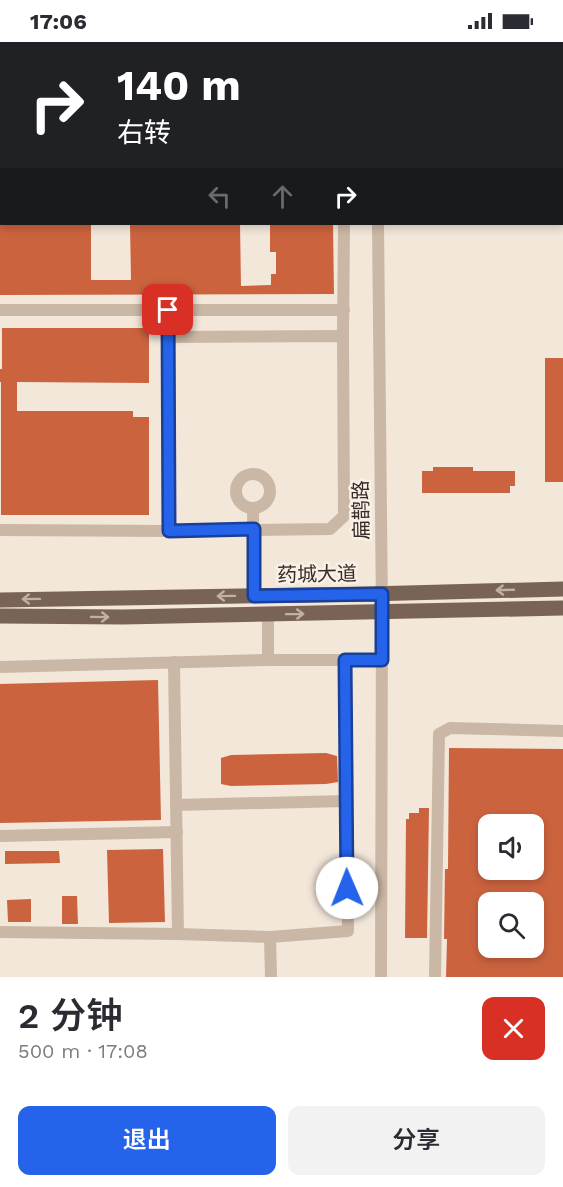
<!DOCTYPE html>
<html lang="zh">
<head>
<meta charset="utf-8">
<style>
	body { margin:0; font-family:"Work Sans","Noto Sans SC",sans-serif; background:#f2f2f3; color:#2b2b33; height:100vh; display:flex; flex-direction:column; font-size:22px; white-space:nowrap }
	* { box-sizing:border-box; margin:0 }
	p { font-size:20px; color:#7c7c81 }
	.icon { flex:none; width:33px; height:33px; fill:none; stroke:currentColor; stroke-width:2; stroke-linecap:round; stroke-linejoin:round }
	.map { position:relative; height:935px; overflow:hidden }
	.drawer { display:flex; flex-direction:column; background:#fff; flex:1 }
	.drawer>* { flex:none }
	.guide { position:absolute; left:0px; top:0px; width:564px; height:183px; box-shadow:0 3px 9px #0003; background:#202124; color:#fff; overflow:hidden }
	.tools { position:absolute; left:478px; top:772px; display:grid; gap:12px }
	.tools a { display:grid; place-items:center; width:66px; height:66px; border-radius:12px; background:#fff; box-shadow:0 3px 9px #0003; font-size:30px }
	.pin { position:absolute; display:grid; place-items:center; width:51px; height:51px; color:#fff; margin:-26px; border-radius:12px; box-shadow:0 3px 9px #0006 }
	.me { position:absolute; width:66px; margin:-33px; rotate:359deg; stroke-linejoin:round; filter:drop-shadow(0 0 4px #0008) }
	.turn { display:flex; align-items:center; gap:21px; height:126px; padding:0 18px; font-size:27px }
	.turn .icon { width:78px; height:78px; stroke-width:2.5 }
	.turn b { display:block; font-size:42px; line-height:51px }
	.lanes { display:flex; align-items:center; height:57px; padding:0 18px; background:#0003; justify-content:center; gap:30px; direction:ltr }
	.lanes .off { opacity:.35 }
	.round { display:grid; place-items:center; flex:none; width:63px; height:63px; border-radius:12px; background:#f2f2f3 }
	.overview { display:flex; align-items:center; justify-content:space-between; height:102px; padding:0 18px }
	h1 { font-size:36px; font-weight:600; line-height:45px }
	.button { display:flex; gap:12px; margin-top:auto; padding:12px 18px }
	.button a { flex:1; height:69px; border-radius:12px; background:#2563eb; color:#fff; font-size:24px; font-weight:600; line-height:69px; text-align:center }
	.button a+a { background:#f2f2f3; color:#2b2b33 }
	.status { display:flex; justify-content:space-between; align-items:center; height:42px; padding:0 30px; background:#fff; direction:ltr }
	.status svg { height:16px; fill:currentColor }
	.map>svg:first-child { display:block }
	.building { fill:#cc633f; fill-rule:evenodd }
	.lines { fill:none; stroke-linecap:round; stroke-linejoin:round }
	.minor { stroke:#cbb7a5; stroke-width:12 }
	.major { stroke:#796357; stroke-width:15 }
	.oneway { stroke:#c0b1a6 }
	.route-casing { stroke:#184099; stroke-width:15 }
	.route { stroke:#2563eb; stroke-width:10 }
	.labels { text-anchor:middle; stroke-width:5; stroke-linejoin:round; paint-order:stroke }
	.street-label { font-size:20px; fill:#372c27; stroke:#faf1e6 }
</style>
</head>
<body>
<div class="status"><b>17:06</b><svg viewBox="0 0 49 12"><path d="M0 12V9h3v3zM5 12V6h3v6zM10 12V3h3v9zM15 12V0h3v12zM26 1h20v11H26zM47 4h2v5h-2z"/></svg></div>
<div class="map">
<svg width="563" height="935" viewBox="0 0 563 935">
	<rect width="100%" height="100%" fill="#f3e7da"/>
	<g class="building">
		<polygon points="0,182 91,182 91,238 131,238 130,182 240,182 241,244 271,243 271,232 276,232 276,210 270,210 270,182 333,182 334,252 0,253"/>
		<polygon points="2,286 149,286 149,341 17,340 17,369 133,369 133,375 149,375 149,473 1,473 1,340 0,340 0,327 2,327"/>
		<rect x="545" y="316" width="18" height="124"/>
		<polygon points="433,425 473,425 473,429 515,429 515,444 510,444 510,451 422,451 422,429 433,429"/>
		<polygon points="158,638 161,778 0,781 0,642"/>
		<path d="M 449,706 L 563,707 L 563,935 L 446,935 L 447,897 L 444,897 L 445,827 L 448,827 ZM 489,783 L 534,783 L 534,828 L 489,828 ZM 489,861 L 534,861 L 534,906 L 489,906 Z"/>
		<polygon points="326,711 337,714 338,740 326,742 231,744 221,742 221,716 231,713"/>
		<polygon points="419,766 429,766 427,896 405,896 406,777 409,777 409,771 419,771"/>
		<polygon points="163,807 165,880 109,881 107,808"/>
		<polygon points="5,809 59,809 60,821 5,822"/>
		<polygon points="62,854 77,854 78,882 62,882"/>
		<polygon points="31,857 31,880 8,880 7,858"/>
	</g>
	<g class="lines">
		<g class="minor">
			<polyline points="376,0 376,2"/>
			<polyline points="0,19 2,19"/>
			<polyline points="378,182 382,570 381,935"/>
			<polyline points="0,268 344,268"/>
			<polyline points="168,268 169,295"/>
			<polygon points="343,294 344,474 330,487 169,489 169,295"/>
			<polyline points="343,294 344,182"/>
			<circle cx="253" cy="449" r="17"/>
			<polyline points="253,466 254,554"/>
			<polyline points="0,488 169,489"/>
			<polyline points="268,572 268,618 382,618"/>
			<polyline points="0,625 268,618"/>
			<polyline points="176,763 346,759 345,618"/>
			<polyline points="0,794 177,790"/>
			<polyline points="0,890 178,892 174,620"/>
			<polyline points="178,892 270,895 348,889 346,759"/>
			<polyline points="270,895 271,935"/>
			<polyline points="435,935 439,692 450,686 563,689"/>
		</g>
		<g class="major">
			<polyline points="0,558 368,552 563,547"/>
			<polyline points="0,574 123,575 563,566"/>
		</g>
	</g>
	<defs><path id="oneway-shaft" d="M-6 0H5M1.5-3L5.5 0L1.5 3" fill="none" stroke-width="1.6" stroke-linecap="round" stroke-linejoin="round" transform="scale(1.5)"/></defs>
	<g class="oneway">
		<use href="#oneway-shaft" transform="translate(505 548) rotate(178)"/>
		<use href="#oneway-shaft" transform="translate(226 554) rotate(179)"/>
		<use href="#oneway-shaft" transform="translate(31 557) rotate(179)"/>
		<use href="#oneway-shaft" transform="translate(295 572) rotate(-1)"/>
		<use href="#oneway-shaft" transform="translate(100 575) rotate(1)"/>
	</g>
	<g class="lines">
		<defs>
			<polyline id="route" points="168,268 169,489 254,487 254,554 382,552 382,618 345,618 347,846"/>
		</defs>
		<use href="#route" class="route-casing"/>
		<use href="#route" class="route"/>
	</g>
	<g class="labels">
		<g class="street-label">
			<text transform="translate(361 468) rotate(-91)" y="7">扁鹊路</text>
			<text transform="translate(317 532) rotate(-1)" y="7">药城大道</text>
		</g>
	</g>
</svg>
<div class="tools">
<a><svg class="icon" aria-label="sound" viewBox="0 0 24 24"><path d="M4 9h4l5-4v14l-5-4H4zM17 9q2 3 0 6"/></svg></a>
<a><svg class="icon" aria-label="search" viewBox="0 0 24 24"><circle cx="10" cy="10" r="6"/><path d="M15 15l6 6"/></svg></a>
</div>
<div class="pin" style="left:168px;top:268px;background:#d93025"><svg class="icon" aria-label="arrive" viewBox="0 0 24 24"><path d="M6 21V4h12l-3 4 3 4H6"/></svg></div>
<svg class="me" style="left:347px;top:846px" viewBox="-20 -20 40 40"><circle r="19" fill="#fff"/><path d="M0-13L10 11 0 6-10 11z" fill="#2563eb"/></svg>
<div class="guide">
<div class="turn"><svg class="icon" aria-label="right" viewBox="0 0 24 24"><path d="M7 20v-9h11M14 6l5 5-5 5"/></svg><div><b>140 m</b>右转</div></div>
<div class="lanes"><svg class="icon off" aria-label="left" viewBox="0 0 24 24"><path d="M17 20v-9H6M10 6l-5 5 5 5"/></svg><svg class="icon off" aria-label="ahead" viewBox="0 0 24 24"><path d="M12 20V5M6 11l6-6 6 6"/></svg><svg class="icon" aria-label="right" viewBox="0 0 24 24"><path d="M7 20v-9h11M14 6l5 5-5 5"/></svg></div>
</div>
</div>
<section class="drawer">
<div class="overview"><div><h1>2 分钟</h1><p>500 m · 17:08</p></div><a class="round" style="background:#d93025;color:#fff"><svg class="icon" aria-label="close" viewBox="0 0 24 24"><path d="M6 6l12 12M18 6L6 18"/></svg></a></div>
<div class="button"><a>退出</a><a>分享</a></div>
</section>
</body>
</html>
